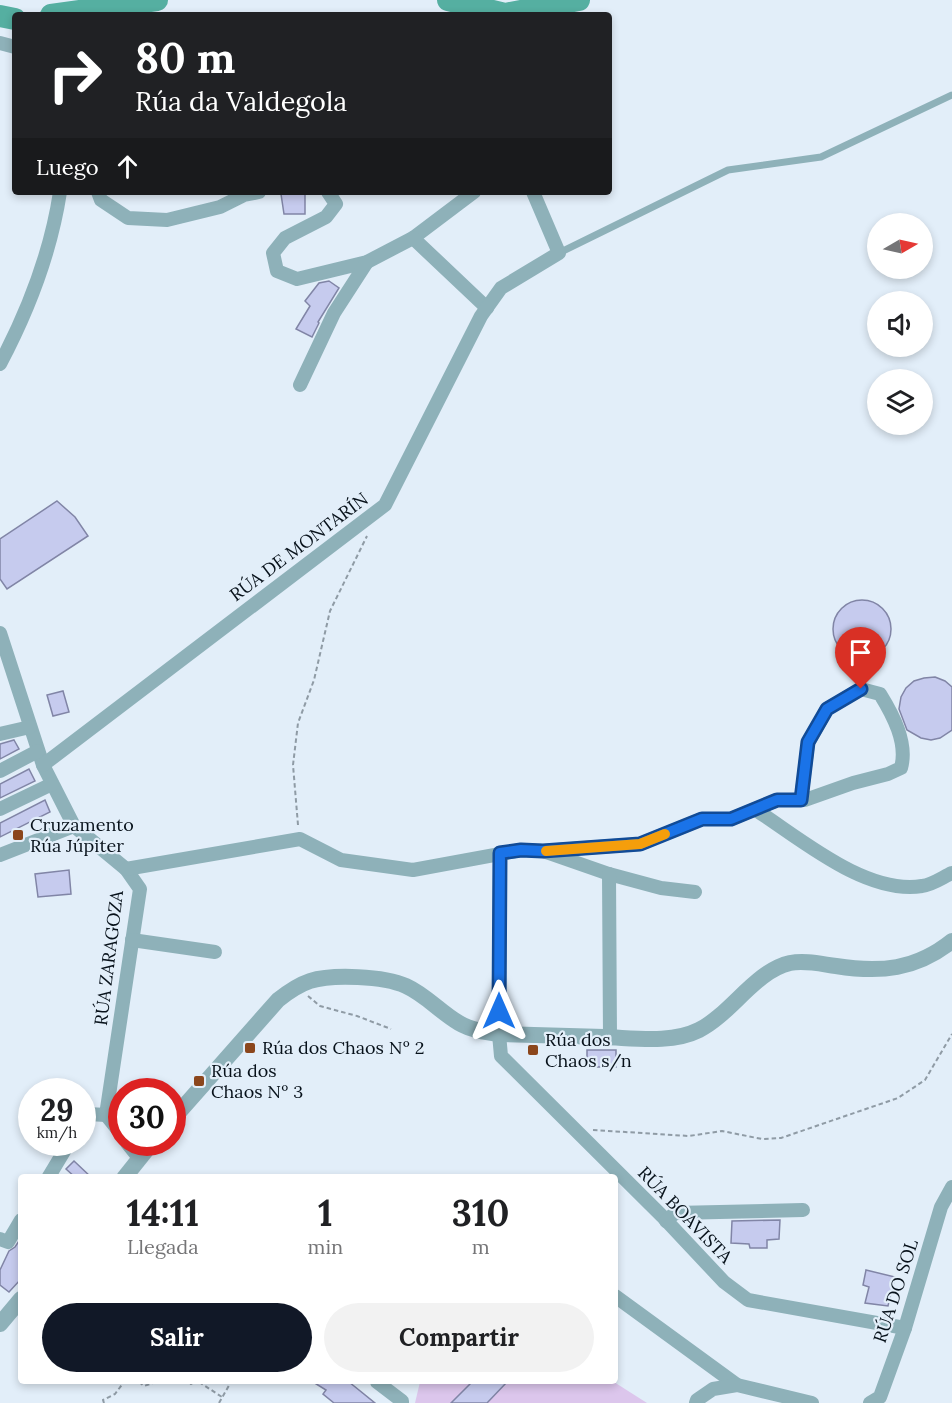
<!DOCTYPE html>
<html lang="es">
<head>
<meta charset="utf-8">
<style>
	body { margin:0; font-family:Lora,serif; background:#f2f2f2; color:#202124; height:100vh; display:flex; flex-direction:column; font-size:22px; white-space:nowrap }
	* { box-sizing:border-box; margin:0 }
	p { font-size:20px; color:#757577 }
	.icon { flex:none; width:33px; height:33px; fill:none; stroke:currentColor; stroke-width:2; stroke-linecap:round; stroke-linejoin:round }
	.map { position:relative; flex:1; overflow:hidden }
	.sheet { position:absolute; left:18px; top:1174px; width:600px; height:210px; display:flex; flex-direction:column; background:#fff; border-radius:6px; box-shadow:0 3px 9px #0003 }
	.sheet>* { flex:none }
	.top-card { position:absolute; left:12px; top:12px; width:600px; height:183px; border-radius:6px; box-shadow:0 3px 9px #0003; background:#202124; color:#fff; overflow:hidden }
	.needle { width:39px; rotate:81deg }
	.tools { position:absolute; left:867px; top:213px; display:grid; gap:12px }
	.tools a { display:grid; place-items:center; width:66px; height:66px; border-radius:50%; background:#fff; box-shadow:0 3px 9px #0003; font-size:30px }
	.speed { position:absolute; left:18px; top:1078px; display:flex; gap:12px; font-size:30px; font-weight:700; text-align:center }
	.speed>* { display:grid; place-content:center; width:78px; height:78px; border-radius:50%; background:#fff; box-shadow:0 3px 9px #0003; line-height:1 }
	.speed small { font-size:15px; font-weight:400 }
	.speed .limit { border:9px solid #d22; background:#fff; color:#111 }
	.pin { position:absolute; display:grid; place-items:center; width:51px; height:51px; color:#fff; margin:-62px -26px; border-radius:50% 50% 50% 0; rotate:-45deg; box-shadow:0 0 6px #0007 }
	.pin .icon { rotate:45deg }
	.me { position:absolute; width:66px; margin:-33px; rotate:0deg; stroke-linejoin:round; filter:drop-shadow(0 0 4px #0008) }
	.turn { display:flex; align-items:center; gap:21px; height:126px; padding:0 24px; font-size:27px }
	.turn .icon { width:78px; height:78px; stroke-width:2.5 }
	.turn b { display:block; font-size:42px; line-height:51px }
	.then { display:flex; align-items:center; height:57px; padding:0 24px; background:#0003; gap:12px; font-size:22px }
	.eta { display:flex; justify-content:space-evenly; align-items:center; height:102px; text-align:center }
	.eta b { font-size:36px; font-weight:700; line-height:42px }
	.action { display:flex; gap:12px; margin-top:auto; padding:12px 24px }
	.action a { flex:1; height:69px; border-radius:36px; background:#111827; color:#fff; font-size:24px; font-weight:700; line-height:69px; text-align:center }
	.action a+a { background:#f2f2f2; color:#202124 }
	.map>svg:first-child { display:block }
	.green { fill:#dcc6ec }
	.lines { fill:none; stroke-linecap:round; stroke-linejoin:round }
	.river { stroke:#55afa1; stroke-width:22 }
	.building { fill:#c6cbee; stroke:#8185a6; stroke-width:1.5 }
	.path { stroke:#8f9ba5; stroke-width:2; stroke-dasharray:4.5 3; stroke-linecap:butt }
	.service { stroke:#8eb1b9; stroke-width:7 }
	.minor { stroke:#8eb1b9; stroke-width:14 }
	.tertiary { stroke:#8eb1b9; stroke-width:16 }
	.route-casing { stroke:#114b97; stroke-width:15 }
	.route { stroke:#1a73e8; stroke-width:10 }
	.slow { stroke:#f59e0b; stroke-width:10 }
	.poi-dot { fill:#8b461c; stroke:#e2eef9; stroke-width:2 }
	.labels { text-anchor:middle; stroke-width:4.5; stroke-linejoin:round; paint-order:stroke }
	.street-label { font-size:18px; fill:#07111a; stroke:#e2eef9 }
	.poi-label { font-size:18px; fill:#07111a; stroke:#e2eef9; text-anchor:start }
</style>
</head>
<body>
<div class="map">
<svg width="952" height="1403" viewBox="0 0 952 1403">
	<rect width="100%" height="100%" fill="#e2eef9"/>
	<polygon class="green" points="420,1382 614,1382 647,1403 415,1403"/>
	<g class="lines">
		<g class="river">
			<polyline points="448,0 505,14 579,0"/>
			<polyline points="51,15 157,0"/>
			<polyline points="0,16 15,19"/>
		</g>
	</g>
	<g class="building">
		<polygon points="292,192 305,192 305,214 284,214 281,194"/>
		<polygon points="329,281 339,288 318,322 319,323 312,337 296,329 310,306 305,301 319,283"/>
		<polygon points="57,501 75,517 88,536 7,589 0,579 0,539"/>
		<circle cx="862" cy="629" r="29"/>
		<polygon points="935,677 945,681 952,687 952,730 940,738 931,740 921,738 907,730 899,709 901,697 906,688 914,681 924,678"/>
		<polygon points="63,691 69,712 53,716 47,695"/>
		<polygon points="14,740 19,749 0,759 0,744"/>
		<polygon points="29,769 35,781 0,798 0,784"/>
		<polygon points="45,800 50,812 0,837 0,823"/>
		<polygon points="69,870 71,894 38,897 35,874"/>
		<rect x="587" y="1050" width="29" height="17"/>
		<polygon points="74,1161 92,1178 76,1178 66,1169"/>
		<polygon points="780,1220 779,1239 767,1240 767,1248 750,1248 749,1244 731,1243 732,1221"/>
		<polygon points="21,1238 21,1279 9,1292 0,1285 0,1270 9,1251 15,1247"/>
		<polygon points="866,1270 895,1277 888,1306 865,1303 869,1287 863,1285"/>
		<polygon points="313,1382 349,1382 375,1403 334,1403 323,1394 326,1390"/>
		<polygon points="472,1382 507,1382 487,1403 451,1403"/>
	</g>
	<g class="lines">
		<g class="path">
			<polyline points="298,825 293,765 298,723 314,680 330,611 367,536"/>
			<polyline points="308,996 320,1006 357,1016 391,1029"/>
			<polyline points="593,1130 689,1136 722,1131 762,1139 781,1138 898,1098 925,1080 952,1034"/>
			<polyline points="139,1382 144,1386 156,1382"/>
			<polyline points="189,1382 191,1384 194,1382"/>
			<polyline points="199,1382 222,1397"/>
			<polyline points="104,1403 103,1400 115,1394 124,1382"/>
			<polyline points="219,1403 231,1382"/>
		</g>
		<polyline class="service" points="559,253 728,170 821,157 952,95"/>
		<g class="minor">
			<polyline points="0,43 15,47"/>
			<polyline points="98,192 101,200 128,218 167,220 220,207 244,195 259,192"/>
			<polyline points="328,192 336,204 326,217 285,238 273,253 277,271 297,279 367,262 413,238 474,192"/>
			<polyline points="413,238 487,308"/>
			<path d="M 0,364 C 28,311 51,251 60,192"/>
			<polyline points="300,385 334,313 367,262"/>
			<polyline points="0,633 43,765 74,826 126,869 140,889 106,1115 122,1135"/>
			<polyline points="0,734 30,727"/>
			<polyline points="43,765 385,505 481,316 501,288 559,253 533,192"/>
			<polyline points="0,771 38,751"/>
			<polyline points="0,809 52,784"/>
			<path d="M 756,810 C 801,839 866,895 922,886 C 932,885 943,877 952,873"/>
			<path d="M 543,851 L 640,844 L 702,819 L 731,819 L 777,800 L 805,800 L 853,783 L 888,774 L 901,768 C 908,743 893,715 880,694 L 861,689 L 827,709 L 808,743 L 801,800"/>
			<polyline points="500,853 499,1034 501,1056 662,1216 724,1282 748,1300 905,1328"/>
			<polyline points="0,855 74,826"/>
			<polyline points="126,869 300,839 341,860 413,870 521,850 543,851 609,874 661,888 695,892"/>
			<polyline points="609,874 610,1037"/>
			<polyline points="132,940 215,952"/>
			<polyline points="82,1122 88,1114 106,1115"/>
			<polyline points="127,1143 139,1158"/>
			<polyline points="48,1178 69,1143"/>
			<polyline points="666,1221 675,1213 803,1210"/>
			<polyline points="0,1239 8,1242 21,1220"/>
			<polyline points="615,1296 737,1385"/>
			<polyline points="377,1382 402,1401 402,1403"/>
			<polyline points="696,1403 697,1400 713,1389 737,1385 812,1403"/>
			<polyline points="870,1403 880,1397 905,1328 941,1207 952,1187"/>
		</g>
		<g class="tertiary">
			<path d="M 172,1120 L 278,1000 C 288,992 298,985 310,981 C 332,974 384,976 406,986 C 426,995 440,1012 459,1023 C 471,1030 485,1032 499,1034 C 534,1035 569,1036 604,1037 C 634,1038 671,1044 699,1030 C 731,1014 755,971 790,963 C 805,960 821,964 836,966 C 880,973 916,970 952,941"/>
			<polyline points="124,1178 152,1143"/>
			<polyline points="0,1324 21,1299"/>
		</g>
	</g>
	<g class="lines">
		<defs>
			<polyline id="route" points="499,1011 500,853 521,850 543,851 640,844 702,819 731,819 777,800 801,800 808,742 827,709 861,689"/>
		</defs>
		<use href="#route" class="route-casing"/>
		<use href="#route" class="route"/>
		<polyline class="slow" points="546,851 640,844 665,834"/>
	</g>
	<g class="poi-dot">
		<rect x="12" y="829" width="12" height="12" rx="3"/>
		<rect x="244" y="1042" width="12" height="12" rx="3"/>
		<rect x="527" y="1044" width="12" height="12" rx="3"/>
		<rect x="193" y="1075" width="12" height="12" rx="3"/>
	</g>
	<g class="labels">
		<g class="street-label">
			<text transform="translate(299 547) rotate(-37)" y="6">RÚA DE MONTARÍN</text>
			<text transform="translate(109 958) rotate(-83)" y="6">RÚA ZARAGOZA</text>
			<text transform="translate(685 1215) rotate(46)" y="6">RÚA BOAVISTA</text>
			<text transform="translate(896 1291) rotate(-72)" y="6">RÚA DO SOL</text>
		</g>
		<g class="poi-label">
			<text x="30" y="831">Cruzamento<tspan x="30" dy="21">Rúa Júpiter</tspan></text>
			<text x="545" y="1046">Rúa dos<tspan x="545" dy="21">Chaos s/n</tspan></text>
			<text x="262" y="1054">Rúa dos Chaos Nº 2</text>
			<text x="211" y="1077">Rúa dos<tspan x="211" dy="21">Chaos Nº 3</tspan></text>
		</g>
	</g>
</svg>
<div class="tools">
<a><svg class="needle" viewBox="-14 -14 28 28"><path d="M0-13l5 13h-10z" fill="#e53935"/><path d="M0 13l5-13h-10z" fill="#757577"/></svg></a>
<a><svg class="icon" aria-label="sound" viewBox="0 0 24 24"><path d="M4 9h4l5-4v14l-5-4H4zM17 9q2 3 0 6"/></svg></a>
<a><svg class="icon" aria-label="layers" viewBox="0 0 24 24"><path d="M12 4l9 5-9 5-9-5zM3 14l9 5 9-5"/></svg></a>
</div>
<div class="speed"><div>29<small>km/h</small></div><div class="limit">30</div></div>
<div class="pin" style="left:861px;top:689px;background:#d93025"><svg class="icon" aria-label="arrive" viewBox="0 0 24 24"><path d="M6 21V4h12l-3 4 3 4H6"/></svg></div>
<svg class="me" style="left:499px;top:1011px" viewBox="-20 -20 40 40"><path d="M0-17L14 15 0 8-14 15z" fill="#1a73e8" stroke="#fff" stroke-width="4"/></svg>
<div class="top-card">
<div class="turn"><svg class="icon" aria-label="right" viewBox="0 0 24 24"><path d="M7 20v-9h11M14 6l5 5-5 5"/></svg><div><b>80 m</b>Rúa da Valdegola</div></div>
<div class="then">Luego<svg class="icon" aria-label="ahead" viewBox="0 0 24 24"><path d="M12 20V5M6 11l6-6 6 6"/></svg></div>
</div>
<section class="sheet">
<div class="eta">
<div><b>14:11</b><p>Llegada</p></div>
<div><b>1</b><p>min</p></div>
<div><b>310</b><p>m</p></div>
</div>
<div class="action"><a>Salir</a><a>Compartir</a></div>
</section>
</div>
</body>
</html>
